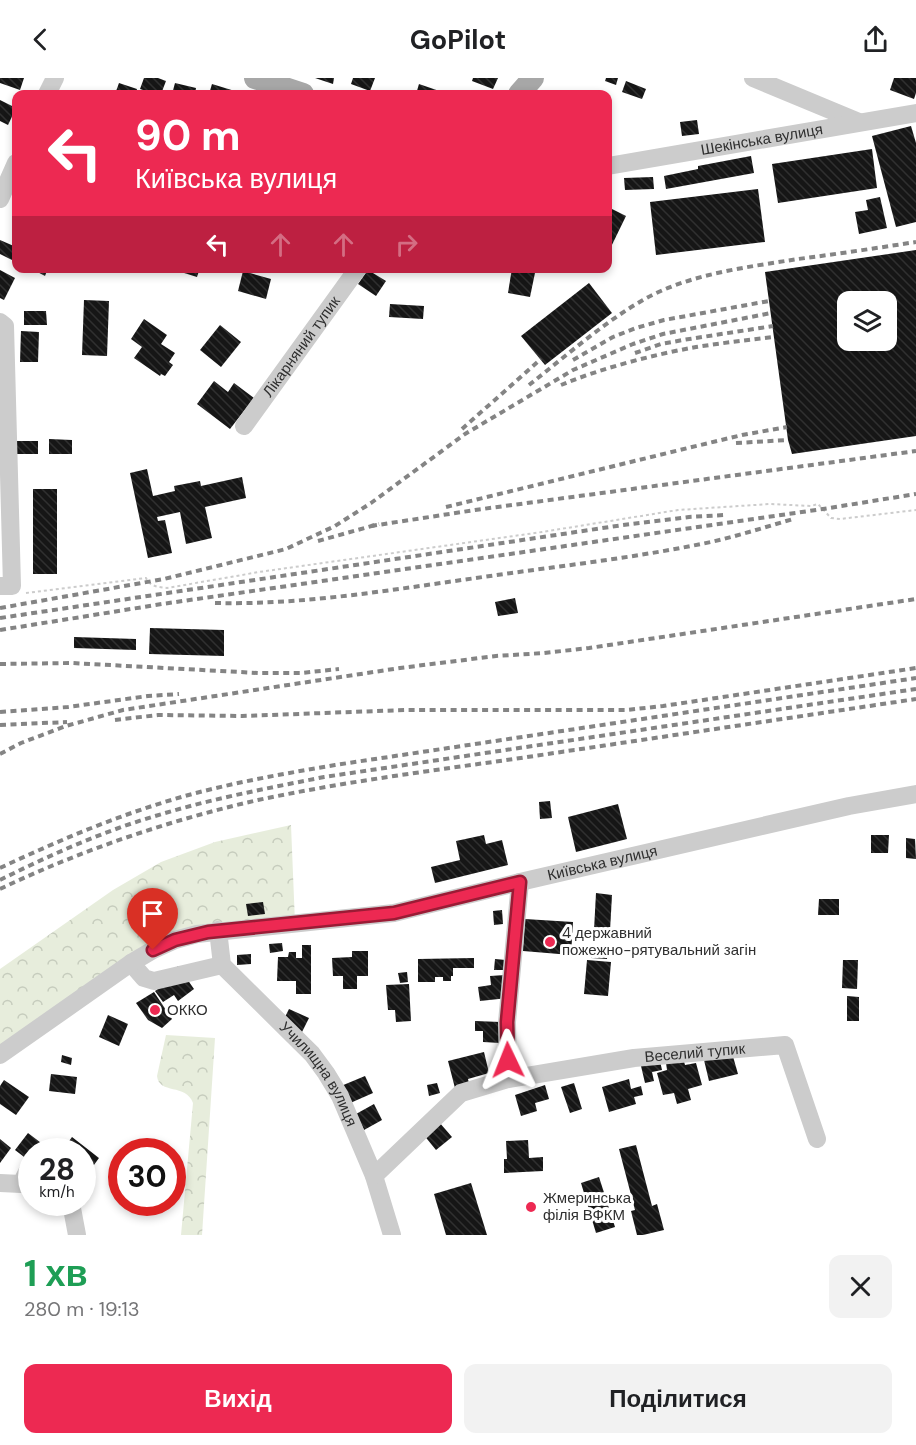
<!DOCTYPE html>
<html lang="uk">
<head>
<meta charset="utf-8">
<style>
	body { margin:0; font-family:"DM Sans",sans-serif; background:#f2f2f2; color:#202124; height:100vh; display:flex; flex-direction:column; font-size:22px; white-space:nowrap }
	* { box-sizing:border-box; margin:0 }
	p { font-size:20px; color:#757577 }
	.icon { flex:none; width:33px; height:33px; fill:none; stroke:currentColor; stroke-width:2; stroke-linecap:round; stroke-linejoin:round }
	.map { position:relative; height:1157px; overflow:hidden }
	.side { display:flex; flex-direction:column; background:#fff; flex:1 }
	.side>* { flex:none }
	.banner { position:absolute; left:12px; top:12px; width:600px; height:183px; border-radius:12px; box-shadow:0 3px 9px #0003; background:#ed2952; color:#fff; overflow:hidden }
	.fabs { position:absolute; left:837px; top:213px; display:grid; gap:12px }
	.fabs a { display:grid; place-items:center; width:60px; height:60px; border-radius:12px; background:#fff; box-shadow:0 3px 9px #0003; font-size:30px }
	.speed { position:absolute; left:18px; top:1060px; display:flex; gap:12px; font-size:30px; font-weight:700; text-align:center }
	.speed>* { display:grid; place-content:center; width:78px; height:78px; border-radius:50%; background:#fff; box-shadow:0 3px 9px #0003; line-height:1 }
	.speed small { font-size:15px; font-weight:400 }
	.speed .limit { border:9px solid #d22; background:#fff; color:#111 }
	.pin { position:absolute; display:grid; place-items:center; width:51px; height:51px; color:#fff; margin:-62px -26px; border-radius:50% 50% 50% 0; rotate:-45deg; box-shadow:0 0 6px #0007 }
	.pin .icon { rotate:45deg }
	.me { position:absolute; width:66px; margin:-33px; rotate:358deg; stroke-linejoin:round; filter:drop-shadow(0 0 4px #0008) }
	.turn { display:flex; align-items:center; gap:21px; height:126px; padding:0 24px; font-size:27px }
	.turn .icon { width:78px; height:78px; stroke-width:2.5 }
	.turn b { display:block; font-size:42px; line-height:51px }
	.lanes { display:flex; align-items:center; height:57px; padding:0 24px; background:#0003; justify-content:center; gap:30px; direction:ltr }
	.lanes .off { opacity:.35 }
	.round { display:grid; place-items:center; flex:none; width:63px; height:63px; border-radius:12px; background:#f2f2f2 }
	.head { display:flex; align-items:center; justify-content:space-between; height:102px; padding:0 24px }
	h1 { font-size:36px; font-weight:700; line-height:45px; color:#1e9e55 }
	.action { display:flex; gap:12px; margin-top:auto; padding:12px 24px }
	.action a { flex:1; height:69px; border-radius:12px; background:#ed2952; color:#fff; font-size:24px; font-weight:700; line-height:69px; text-align:center }
	.action a+a { background:#f2f2f2; color:#202124 }
	header { display:flex; justify-content:space-between; align-items:center; height:78px; padding:0 24px; background:#fff; font-size:27px; font-weight:700 }
	.map>svg:first-child { display:block }
	.forest { fill:url(#forest-crowns) }
	.building { fill:url(#building-back-hatch); fill-rule:evenodd }
	.lines { fill:none; stroke-linecap:round; stroke-linejoin:round }
	.path { stroke:#ccc; stroke-width:2; stroke-dasharray:3 3; stroke-linecap:butt }
	.minor { stroke:#ccc; stroke-width:18 }
	.major { stroke:#a7a7a7; stroke-width:22 }
	.rail { stroke:#848484; stroke-width:4; stroke-dasharray:6 4.5; stroke-linecap:butt }
	.route-casing { stroke:#9a1b35; stroke-width:15 }
	.route { stroke:#ed2952; stroke-width:10 }
	.poi-dot { fill:#ed2952; stroke:#fff; stroke-width:2 }
	.labels { text-anchor:middle; stroke-width:6; stroke-linejoin:round; paint-order:stroke }
	.street-label { font-size:15px; fill:#2f2f2f; stroke:#fff }
	.poi-label { font-size:15px; fill:#2f2f2f; stroke:#fff; text-anchor:start }
</style>
</head>
<body>
<header><svg class="icon" aria-label="back" viewBox="0 0 24 24"><path d="M15 5l-7 7 7 7"/></svg>GoPilot<svg class="icon" aria-label="share" viewBox="0 0 24 24"><path d="M12 15V3M7 8l5-5 5 5M5 13v7h14v-7"/></svg></header>
<div class="map">
<svg width="916" height="1157" viewBox="0 0 916 1157">
	<defs>
		<pattern id="forest-crowns" width="20" height="18" patternUnits="userSpaceOnUse" patternTransform="scale(1.5)"><rect width="20" height="18" fill="#e7eddc"/><path d="M2 6a3 3 0 1 1 6 0M12 15a3 3 0 1 1 6 0" fill="none" stroke="#c6ccbd"/></pattern>
		<pattern id="building-back-hatch" width="6" height="6" patternUnits="userSpaceOnUse" patternTransform="scale(1.5)"><rect width="6" height="6" fill="#161616"/><path d="M-1 5l2 2M0 0l6 6M5-1l2 2" fill="none" stroke="#303030"/></pattern>
	</defs>
	<rect width="100%" height="100%" fill="#fff"/>
	<g class="forest">
		<polygon points="291,747 295,845 175,862 0,977 0,891 113,812 161,784 215,764"/>
		<path d="M 166,957 L 215,960 L 202,1157 L 181,1157 L 193,1025 C 186,1005 159,1017 157,998 Z"/>
	</g>
	<g class="building">
		<polygon points="0,0 24,0 20,12 0,5"/>
		<polygon points="144,0 158,0 166,3 161,16 155,16 140,11"/>
		<polygon points="315,0 334,0 333,6"/>
		<polygon points="353,0 375,0 370,13 351,6"/>
		<polygon points="473,0 498,0 493,11 472,3"/>
		<polygon points="606,0 618,0 616,7 605,3"/>
		<polygon points="894,0 916,0 916,15 914,21 890,12"/>
		<polygon points="626,3 646,11 642,21 622,14"/>
		<polygon points="119,5 137,11 136,16 115,16"/>
		<polygon points="175,5 196,10 195,16 172,16"/>
		<polygon points="212,6 238,14 237,16 209,16"/>
		<polygon points="419,6 448,16 416,16"/>
		<polygon points="0,22 16,30 8,47 0,43"/>
		<polygon points="697,42 699,56 682,58 680,44"/>
		<polygon points="911,48 916,65 916,144 896,149 872,58"/>
		<polygon points="872,71 877,110 778,125 772,86"/>
		<polygon points="751,78 754,95 666,111 664,98 698,91 698,88"/>
		<polygon points="653,99 654,111 625,112 624,100"/>
		<polygon points="758,111 765,164 656,177 650,124"/>
		<polygon points="880,119 887,150 859,156 855,134 868,132 866,122"/>
		<polygon points="608,129 626,138 608,175"/>
		<polygon points="0,162 16,169 16,184 0,176"/>
		<path d="M 916,172 L 916,358 L 792,376 L 788,362 L 765,194 ZM 848,224 L 886,224 L 886,262 L 848,262 Z"/>
		<polygon points="30,190 48,190 45,198"/>
		<polygon points="168,190 200,190 197,199"/>
		<polygon points="512,190 536,190 530,219 508,215"/>
		<polygon points="0,192 15,200 4,222 0,220"/>
		<polygon points="368,192 386,203 376,218 358,206"/>
		<polygon points="243,193 271,201 266,221 238,213"/>
		<polygon points="589,205 612,235 545,287 521,258"/>
		<polygon points="84,222 109,223 107,278 82,277"/>
		<polygon points="390,226 424,228 423,241 389,239"/>
		<polygon points="24,233 46,233 47,247 24,247"/>
		<polygon points="144,241 167,257 161,266 175,275 169,284 173,287 165,298 161,296 160,298 134,280 142,269 131,261"/>
		<polygon points="220,247 241,264 221,289 200,272"/>
		<polygon points="21,253 39,254 38,284 20,284"/>
		<polygon points="214,303 228,314 234,305 254,320 230,351 197,326"/>
		<polygon points="49,361 72,362 72,376 49,376"/>
		<polygon points="14,363 38,363 38,376 15,376"/>
		<polygon points="147,391 153,418 175,413 174,408 200,403 201,408 242,399 246,420 205,429 212,460 186,466 180,434 157,439 158,443 165,442 172,475 148,480 130,395"/>
		<rect x="33" y="411" width="24" height="85"/>
		<polygon points="515,520 518,535 498,538 495,524"/>
		<polygon points="150,550 224,552 224,578 149,576"/>
		<polygon points="74,559 136,561 136,572 74,570"/>
		<polygon points="550,723 552,740 540,741 539,724"/>
		<polygon points="618,726 627,761 576,774 568,739"/>
		<polygon points="484,757 486,766 502,762 508,787 435,805 431,789 460,782 456,763"/>
		<polygon points="871,757 889,757 888,775 871,775"/>
		<polygon points="906,760 915,761 916,781 906,780"/>
		<polygon points="596,815 612,817 610,853 594,852"/>
		<polygon points="819,821 839,821 839,837 818,837"/>
		<polygon points="263,824 265,836 248,838 246,826"/>
		<polygon points="502,832 503,846 494,847 493,833"/>
		<polygon points="525,841 573,844 571,877 523,873"/>
		<polygon points="282,865 283,873 270,875 269,866"/>
		<polygon points="302,867 311,867 311,916 296,916 296,903 277,903 278,879 288,879 289,874 296,874 296,880 302,880"/>
		<polygon points="592,869 608,870 607,881 591,880"/>
		<polygon points="352,873 368,873 368,898 357,898 357,911 343,911 343,898 333,898 332,880 352,879"/>
		<polygon points="251,876 251,886 237,887 237,877"/>
		<polygon points="474,880 474,890 453,890 453,898 451,898 451,903 443,903 443,899 435,899 435,904 418,904 418,881"/>
		<polygon points="495,881 506,882 506,892 494,892"/>
		<polygon points="587,882 611,884 608,918 584,916"/>
		<polygon points="843,882 858,882 857,911 842,910"/>
		<polygon points="178,888 194,911 178,923 174,917 163,924 155,913 165,906"/>
		<polygon points="407,894 408,904 400,905 398,895"/>
		<polygon points="505,897 508,920 480,923 478,909 491,907 490,898"/>
		<polygon points="409,906 411,943 396,944 395,932 388,932 386,907"/>
		<polygon points="154,914 172,941 162,950 148,942 136,925"/>
		<polygon points="847,918 859,919 859,943 847,943"/>
		<polygon points="289,931 309,940 299,960 282,945"/>
		<polygon points="108,937 128,946 119,968 99,959"/>
		<polygon points="475,943 501,944 500,965 483,964 483,953 475,953"/>
		<polygon points="484,974 489,995 468,1001 470,1010 456,1014 448,983"/>
		<polygon points="732,975 738,996 709,1003 704,982"/>
		<polygon points="62,977 72,980 71,987 61,984"/>
		<polygon points="683,980 685,987 696,985 702,1007 688,1011 691,1022 677,1026 674,1015 663,1017 657,995 667,992 666,985"/>
		<polygon points="660,983 662,992 652,994 654,1003 645,1005 641,988"/>
		<polygon points="51,996 77,999 75,1016 49,1013"/>
		<polygon points="365,998 373,1015 348,1026 341,1008"/>
		<polygon points="629,1001 631,1011 641,1008 643,1017 634,1019 636,1026 609,1034 602,1009"/>
		<polygon points="4,1002 29,1019 16,1037 0,1026 0,1008"/>
		<polygon points="437,1005 440,1015 429,1018 427,1007"/>
		<polygon points="574,1005 582,1031 570,1035 561,1009"/>
		<polygon points="545,1007 549,1021 535,1025 537,1033 521,1038 515,1017"/>
		<polygon points="374,1026 382,1042 364,1052 356,1036"/>
		<polygon points="439,1044 452,1059 436,1072 423,1056"/>
		<polygon points="28,1055 53,1074 32,1074 32,1085 15,1072"/>
		<polygon points="72,1059 99,1080 86,1098 82,1095 82,1074 61,1074"/>
		<polygon points="0,1061 11,1070 0,1085"/>
		<polygon points="528,1062 529,1080 543,1079 543,1093 504,1095 504,1081 507,1081 506,1063"/>
		<polygon points="636,1067 652,1128 657,1126 664,1152 643,1157 637,1157 631,1133 635,1132 619,1071"/>
		<polygon points="599,1099 615,1149 596,1155 581,1105"/>
		<polygon points="471,1105 487,1157 446,1157 434,1116"/>
	</g>
	<g class="lines">
		<path class="path" d="M 26,515 L 146,500 C 150,509 159,509 167,510 L 259,494 L 542,454 L 678,432 L 770,426 L 811,428 L 818,426 L 831,440 L 840,441 L 916,432"/>
		<g class="minor">
			<polyline points="753,0 859,44"/>
			<polyline points="47,16 55,0"/>
			<path id="s1" d="M 608,88 L 916,35"/>
			<polyline points="0,121 16,85"/>
			<polyline points="0,244 5,248 12,508 0,508"/>
			<path id="s2" d="M 244,348 L 358,190"/>
			<path id="s3" d="M 218,852 L 222,887 L 312,976 L 326,995 L 340,1018 L 374,1098 L 392,1157"/>
			<polyline points="131,885 144,900 154,903 222,887"/>
			<path id="s4" d="M 0,977 L 131,885 L 153,872 L 175,862 L 197,856 L 394,835 L 520,804 L 849,728 L 916,716"/>
			<polyline points="508,1001 507,944 520,804"/>
			<path id="s5" d="M 374,1098 L 461,1015 L 508,1001 L 634,980 L 785,967 L 817,1061"/>
			<polyline points="0,1105 21,1106 27,1094"/>
			<polyline points="71,1125 77,1157"/>
		</g>
		<g class="major">
			<polyline points="255,0 303,16"/>
			<polyline points="519,16 533,0"/>
		</g>
		<g class="rail">
			<polyline points="635,275 661,266 683,262 773,248"/>
			<polyline points="573,282 613,259 636,250 664,242 769,223"/>
			<path d="M 529,307 C 566,278 603,245 643,222 C 688,196 748,189 798,181 C 837,176 877,170 916,164"/>
			<path d="M 561,307 C 602,290 652,277 696,269 C 722,265 748,262 774,259"/>
			<polyline points="462,351 541,281"/>
			<polyline points="736,365 788,362"/>
			<polyline points="446,429 688,370 742,357 787,349"/>
			<polyline points="371,448 475,432 916,373"/>
			<polyline points="318,463 379,446"/>
			<path d="M 215,525 C 303,527 390,512 476,500 C 551,489 627,481 701,466 C 732,460 762,450 793,441"/>
			<polyline points="0,530 164,501 286,471 335,448 371,425 465,356 573,292 633,266 663,256 771,235"/>
			<polyline points="0,540 623,447 689,439 724,437"/>
			<polyline points="0,552 162,526 823,431 916,416"/>
			<polyline points="0,586 72,585 258,595 301,595 339,591"/>
			<polyline points="0,634 68,629 148,618 179,616"/>
			<polyline points="115,642 158,637 242,638 406,632 627,632 663,628 916,590"/>
			<polyline points="0,647 67,644"/>
			<polyline points="0,676 21,665 66,648 123,632 400,590 496,578 544,575 589,570 916,521"/>
			<path d="M 0,790 C 64,760 128,733 196,715 C 242,703 288,695 335,687 L 916,600"/>
			<path d="M 0,802 C 52,776 106,752 162,736 C 215,720 269,710 324,699 L 916,611"/>
			<path d="M 0,811 C 82,772 170,742 258,722 C 343,704 429,693 514,681 C 648,661 782,641 916,621"/>
		</g>
	</g>
	<g class="lines">
		<defs>
			<polyline id="route" points="153,872 175,862 208,854 394,835 520,804 507,944 508,982"/>
		</defs>
		<use href="#route" class="route-casing"/>
		<use href="#route" class="route"/>
	</g>
	<g class="poi-dot">
		<circle cx="550" cy="864" r="6"/>
		<circle cx="155" cy="932" r="6"/>
		<circle cx="531" cy="1129" r="6"/>
	</g>
	<g class="labels">
		<g class="street-label">
			<text dy="5" stroke="none"><textPath href="#s1" startOffset="156">Шекінська вулиця</textPath></text>
			<text dy="5" stroke="none"><textPath href="#s2" startOffset="98">Лікарняний тупик</textPath></text>
			<text dy="5" stroke="none"><textPath href="#s4" startOffset="645">Київська вулиця</textPath></text>
			<text dy="5" stroke="none"><textPath href="#s5" startOffset="358">Веселий тупик</textPath></text>
			<text dy="5" stroke="none"><textPath href="#s3" startOffset="182">Училищна вулиця</textPath></text>
		</g>
		<g class="poi-label">
			<text x="562" y="860">4 державний<tspan x="562" dy="17">пожежно-рятувальний загін</tspan></text>
			<text x="167" y="937">ОККО</text>
			<text x="543" y="1125">Жмеринська<tspan x="543" dy="17">філія ВФКМ</tspan></text>
		</g>
	</g>
</svg>
<div class="fabs">
<a><svg class="icon" aria-label="layers" viewBox="0 0 24 24"><path d="M12 4l9 5-9 5-9-5zM3 14l9 5 9-5"/></svg></a>
</div>
<div class="speed"><div>28<small>km/h</small></div><div class="limit">30</div></div>
<div class="pin" style="left:153px;top:872px;background:#d93025"><svg class="icon" aria-label="arrive" viewBox="0 0 24 24"><path d="M6 21V4h12l-3 4 3 4H6"/></svg></div>
<svg class="me" style="left:508px;top:982px" viewBox="-20 -20 40 40"><path d="M0-17L14 15 0 8-14 15z" fill="#ed2952" stroke="#fff" stroke-width="4"/></svg>
<div class="banner">
<div class="turn"><svg class="icon" aria-label="left" viewBox="0 0 24 24"><path d="M17 20v-9H6M10 6l-5 5 5 5"/></svg><div><b>90 m</b>Київська вулиця</div></div>
<div class="lanes"><svg class="icon" aria-label="left" viewBox="0 0 24 24"><path d="M17 20v-9H6M10 6l-5 5 5 5"/></svg><svg class="icon off" aria-label="ahead" viewBox="0 0 24 24"><path d="M12 20V5M6 11l6-6 6 6"/></svg><svg class="icon off" aria-label="ahead" viewBox="0 0 24 24"><path d="M12 20V5M6 11l6-6 6 6"/></svg><svg class="icon off" aria-label="right" viewBox="0 0 24 24"><path d="M7 20v-9h11M14 6l5 5-5 5"/></svg></div>
</div>
</div>
<section class="side">
<div class="head"><div><h1>1 хв</h1><p>280 m · 19:13</p></div><a class="round"><svg class="icon" aria-label="close" viewBox="0 0 24 24"><path d="M6 6l12 12M18 6L6 18"/></svg></a></div>
<div class="action"><a>Вихід</a><a>Поділитися</a></div>
</section>
</body>
</html>
